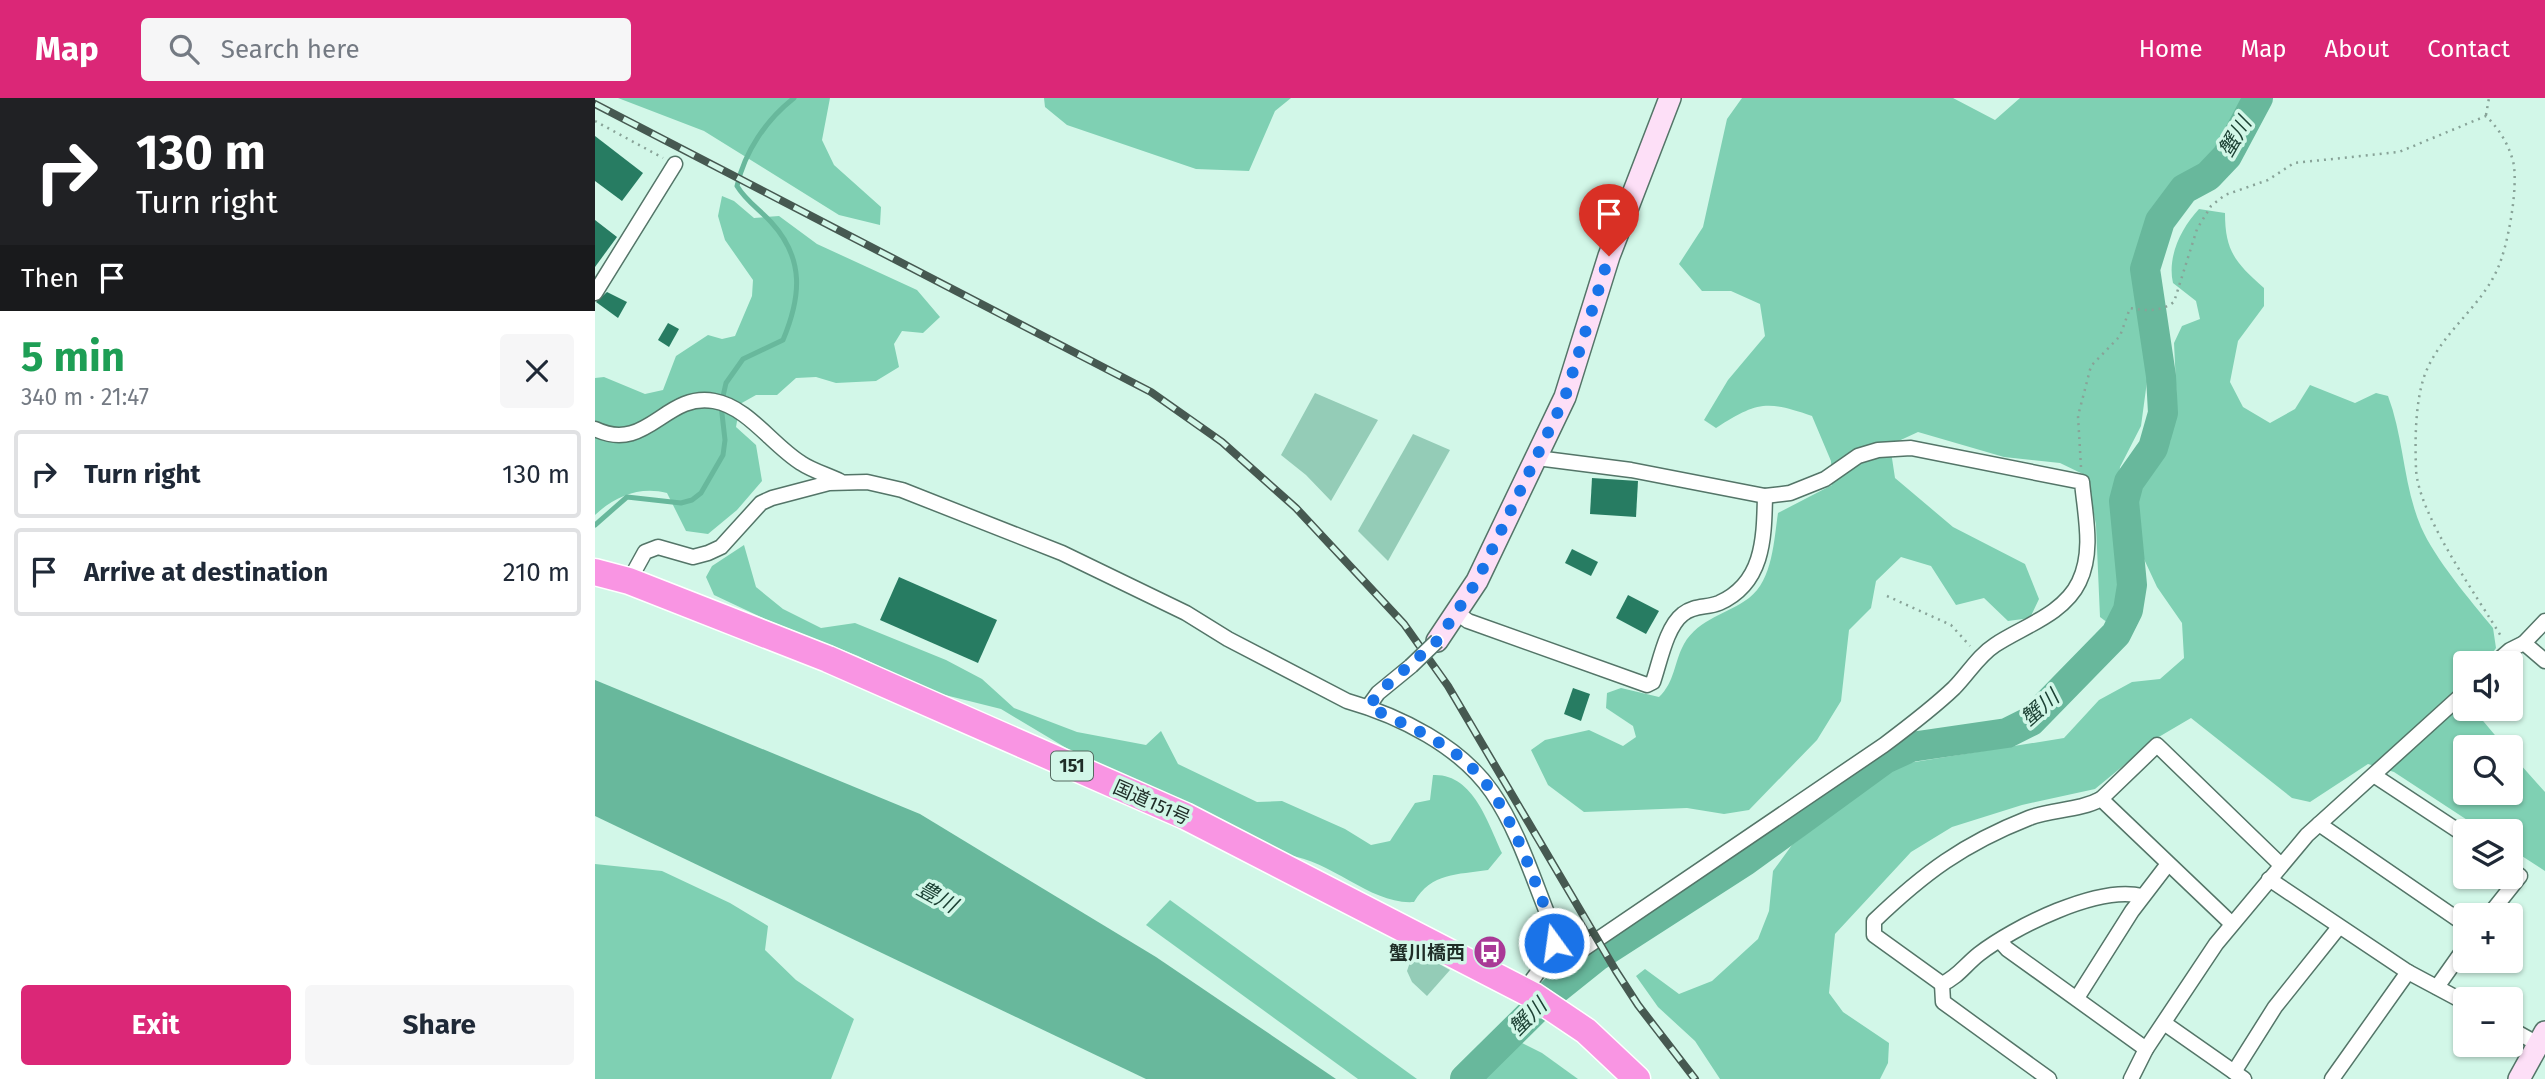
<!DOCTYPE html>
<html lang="en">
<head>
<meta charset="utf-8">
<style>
	body { margin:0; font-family:"Fira Sans","Noto Sans JP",sans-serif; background:#f6f6f7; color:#1f2937; height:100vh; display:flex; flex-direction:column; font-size:26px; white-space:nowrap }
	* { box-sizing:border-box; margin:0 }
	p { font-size:23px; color:#747a83 }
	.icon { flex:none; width:38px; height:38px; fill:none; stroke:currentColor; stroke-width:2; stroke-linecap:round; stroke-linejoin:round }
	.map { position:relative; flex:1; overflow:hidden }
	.details { display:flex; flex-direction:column; background:#fff; width:595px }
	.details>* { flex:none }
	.guide { background:#202124; color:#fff; overflow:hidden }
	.tools { position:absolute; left:1858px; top:553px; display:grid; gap:14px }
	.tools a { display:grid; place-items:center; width:70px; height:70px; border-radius:7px; background:#fff; box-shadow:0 2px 5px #0004; font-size:35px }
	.pin { position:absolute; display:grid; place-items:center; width:60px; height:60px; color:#fff; margin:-72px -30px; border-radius:50% 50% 50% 0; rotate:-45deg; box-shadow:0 0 7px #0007 }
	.pin .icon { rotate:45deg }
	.me { position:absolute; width:77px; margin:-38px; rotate:346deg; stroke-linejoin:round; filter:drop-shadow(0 0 5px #0008) }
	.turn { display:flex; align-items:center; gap:24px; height:147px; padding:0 21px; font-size:32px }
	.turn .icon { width:91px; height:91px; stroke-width:2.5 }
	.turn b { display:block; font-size:49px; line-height:60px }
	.then { display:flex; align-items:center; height:66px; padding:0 21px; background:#0003; gap:14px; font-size:26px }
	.round { display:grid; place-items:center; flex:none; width:74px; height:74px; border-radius:7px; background:#f6f6f7 }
	.summary { display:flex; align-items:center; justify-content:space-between; height:119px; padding:0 21px }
	h1 { font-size:42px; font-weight:700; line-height:52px; color:#1e9e55 }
	.primary-button { display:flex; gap:14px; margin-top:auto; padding:14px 21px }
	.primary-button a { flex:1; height:80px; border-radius:7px; background:#db2777; color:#fff; font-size:28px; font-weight:700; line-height:80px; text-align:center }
	.primary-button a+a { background:#f6f6f7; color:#1f2937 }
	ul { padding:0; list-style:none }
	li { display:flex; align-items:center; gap:21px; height:88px; margin:0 14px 10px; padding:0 7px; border:4px solid #e0e1e3; border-radius:7px }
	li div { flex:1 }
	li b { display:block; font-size:26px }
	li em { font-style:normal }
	header { display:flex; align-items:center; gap:42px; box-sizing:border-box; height:98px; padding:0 35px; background:#db2777; color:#fff }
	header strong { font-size:33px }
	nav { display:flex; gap:38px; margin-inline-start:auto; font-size:24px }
	.search { width:490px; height:63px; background:#f6f6f7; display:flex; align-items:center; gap:18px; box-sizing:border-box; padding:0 24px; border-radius:7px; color:#747a83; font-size:26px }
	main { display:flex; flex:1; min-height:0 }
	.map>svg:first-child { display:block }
	.green { fill:#94ccb7 }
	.forest { fill:#7fd0b3 }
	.water { fill:#68b89c }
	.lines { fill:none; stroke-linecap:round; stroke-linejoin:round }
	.stream { stroke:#68b89c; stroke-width:5 }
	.river { stroke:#68b89c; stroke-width:30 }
	.building { fill:#277c62 }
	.street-casing { stroke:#547568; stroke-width:17 }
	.secondary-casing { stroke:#547568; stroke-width:24 }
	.highway-casing { stroke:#fff; stroke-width:29 }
	.path { stroke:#88a398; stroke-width:2.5; stroke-dasharray:2 5; stroke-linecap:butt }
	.street { stroke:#fff; stroke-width:14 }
	.secondary { stroke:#fddff7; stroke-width:21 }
	.highway { stroke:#f995e3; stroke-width:26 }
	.rail-casing { stroke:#465951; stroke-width:8 }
	.rail { stroke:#d2f7e8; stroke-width:5; stroke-dasharray:16; stroke-linecap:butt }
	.street-bridge-casing { stroke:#547568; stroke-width:17; stroke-linecap:butt }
	.street-bridge { stroke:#fff; stroke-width:14 }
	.route { stroke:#1a73e8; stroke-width:12; stroke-dasharray:0 21.6 }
	.labels { text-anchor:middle; stroke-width:7; stroke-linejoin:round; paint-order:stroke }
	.shield { fill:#d2f7e8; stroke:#556a61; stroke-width:2 }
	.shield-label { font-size:18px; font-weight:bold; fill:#1f2d27 }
	.street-label { font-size:19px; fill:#1f2d27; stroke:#d2f7e8 }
	.poi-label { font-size:19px; font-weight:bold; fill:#1f2d27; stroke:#d2f7e8; text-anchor:end }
	.water-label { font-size:21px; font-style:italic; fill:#1c4134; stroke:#d2f7e8 }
</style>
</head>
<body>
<header>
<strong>Map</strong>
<div class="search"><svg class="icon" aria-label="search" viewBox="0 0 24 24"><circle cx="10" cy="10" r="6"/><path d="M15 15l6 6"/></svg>Search here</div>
<nav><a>Home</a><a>Map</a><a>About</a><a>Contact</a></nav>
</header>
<main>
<section class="details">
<div class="guide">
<div class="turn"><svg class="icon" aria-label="right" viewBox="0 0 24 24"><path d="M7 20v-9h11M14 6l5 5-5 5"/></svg><div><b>130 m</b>Turn right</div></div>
<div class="then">Then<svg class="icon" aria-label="arrive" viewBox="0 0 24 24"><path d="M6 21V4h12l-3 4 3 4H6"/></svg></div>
</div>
<div class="summary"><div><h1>5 min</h1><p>340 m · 21:47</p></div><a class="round"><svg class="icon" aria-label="close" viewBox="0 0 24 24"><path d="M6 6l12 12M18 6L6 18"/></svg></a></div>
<ul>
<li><svg class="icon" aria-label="right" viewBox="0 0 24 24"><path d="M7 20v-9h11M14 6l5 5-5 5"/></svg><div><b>Turn right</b></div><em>130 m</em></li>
<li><svg class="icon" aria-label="arrive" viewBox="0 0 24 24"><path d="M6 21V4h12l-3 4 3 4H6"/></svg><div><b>Arrive at destination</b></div><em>210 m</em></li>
</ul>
<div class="primary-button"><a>Exit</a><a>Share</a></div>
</section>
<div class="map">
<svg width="1950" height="981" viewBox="0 0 1950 981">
	<rect width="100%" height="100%" fill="#d2f7e8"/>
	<g class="green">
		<polygon points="720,295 783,322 736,403 711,377 686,357"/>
		<polygon points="818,336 855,352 793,463 763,433"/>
		<polygon points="819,852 855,872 832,898 817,884 812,873"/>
	</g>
	<g class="forest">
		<polygon points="23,0 235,0 227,42 239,67 286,109 285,127 244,117 109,33"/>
		<polygon points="449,0 696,0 680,13 654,73 601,71 472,27 450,9"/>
		<path d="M 1147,0 L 1358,0 L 1400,22 L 1425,0 L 1651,0 L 1634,34 L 1602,70 L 1579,86 L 1556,130 L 1544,167 L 1543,187 L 1553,276 L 1546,328 L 1525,369 L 1519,420 L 1525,487 L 1521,515 L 1513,525 L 1505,519 L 1501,427 L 1492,378 L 1465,365 L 1409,359 L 1323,334 L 1295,347 L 1300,380 L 1358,429 L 1430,466 L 1444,501 L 1435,520 L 1413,523 L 1389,500 L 1361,507 L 1336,468 L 1306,459 L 1281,483 L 1276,510 L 1254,532 L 1246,603 L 1222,642 L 1154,712 L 1129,716 L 1092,710 L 989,714 L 953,687 L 936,652 L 950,642 L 994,632 L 1028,648 L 1041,639 L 1038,628 L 1011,610 L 1012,595 L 1026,590 L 1064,599 C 1080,584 1079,564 1089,546 C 1104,520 1133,516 1154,500 C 1178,482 1179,441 1183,415 L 1237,387 L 1236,363 L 1217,318 C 1171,302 1162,304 1121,330 L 1109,322 L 1133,282 L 1170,238 L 1165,206 L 1136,193 L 1107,193 L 1084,166 L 1108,129 L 1132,21 Z"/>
		<path d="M 127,98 L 139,103 L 159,120 L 184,118 L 222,146 L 322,192 L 345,219 L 328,235 L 307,233 L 299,246 L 304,269 L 281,283 L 241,285 L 221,279 L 201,280 L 182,297 L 161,297 L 145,306 L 141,329 L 161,347 L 167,383 L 142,412 L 113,436 L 91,433 L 72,395 C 45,388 20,398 0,417 L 0,280 L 9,279 L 50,296 L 68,292 L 81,258 L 113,237 L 127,241 L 140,238 L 157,198 L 158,182 L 130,142 L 123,118 Z"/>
		<path d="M 1604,111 L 1630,115 C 1630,154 1641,165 1669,190 L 1669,208 L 1643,243 L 1635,284 L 1648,309 L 1675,325 L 1700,311 L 1715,287 L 1760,305 L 1781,295 L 1793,298 C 1809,340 1808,387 1826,429 C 1840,461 1875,502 1898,530 L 1901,550 L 1890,565 L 1871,565 L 1871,611 L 1878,611 L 1910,649 L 1871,649 L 1871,695 L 1916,695 L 1916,656 L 1950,694 L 1950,773 L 1916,751 L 1916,733 L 1889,733 L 1799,674 L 1773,666 L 1715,704 L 1697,700 L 1596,620 L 1562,640 L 1500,691 L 1427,707 L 1357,729 L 1316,754 L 1240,836 L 1234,895 L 1248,914 L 1294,945 L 1293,965 L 1285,981 L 1125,981 L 1100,943 L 1063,909 L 1041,878 L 1050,871 L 1084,896 L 1117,883 L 1163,841 L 1174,813 L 1178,773 L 1197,747 L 1301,667 L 1469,640 L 1504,602 L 1537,584 L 1565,581 L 1589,560 L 1587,525 L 1562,489 L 1542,446 L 1538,411 L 1551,378 L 1575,344 L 1582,307 L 1579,245 L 1587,228 L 1605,221 L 1601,203 L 1578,185 C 1572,159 1586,130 1604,111 Z"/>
		<path d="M 149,447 L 161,489 L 188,511 L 226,530 L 260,525 L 351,562 L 387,581 L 419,610 L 482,634 L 551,647 L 566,633 L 583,666 L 662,704 L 687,703 L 750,731 L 776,747 L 795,743 L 820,705 L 835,702 L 838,677 C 878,675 893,725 907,755 L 893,772 C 862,777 837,774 819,804 C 776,807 738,763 692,757 L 498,666 L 406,611 L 338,594 L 263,558 L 172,522 L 119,497 L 111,479 L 117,468 Z"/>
		<polygon points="0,766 67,773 135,805 173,828 170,852 201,882 259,921 236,981 0,981"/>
		<polygon points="575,802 822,981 763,981 551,827"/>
		<polygon points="923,943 947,955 983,981 888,981"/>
	</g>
	<polygon class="water" points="0,582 325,716 561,859 741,981 551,981 0,718"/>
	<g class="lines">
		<path class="stream" d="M 0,427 L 32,399 L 86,405 L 97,402 L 106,395 L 128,357 L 130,342 L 126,307 L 131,285 L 148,261 L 188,242 C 206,199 210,161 176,124 C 164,111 151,103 142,88 C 150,53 171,22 199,0"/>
		<polyline class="river" points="870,981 961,891 1001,859 1150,763 1290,661 1316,649 1412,635 1436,623 1521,536 1533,512 1537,487 1529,403 1534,384 1558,350 1568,315 1566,278 1550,171 1565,123 1589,91 1613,78 1632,58 1663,0"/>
	</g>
	<g class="building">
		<polygon points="0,38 48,75 27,103 0,83"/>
		<polygon points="0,122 22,139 0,169"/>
		<polygon points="12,194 32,204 23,220 1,204"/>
		<polygon points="73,225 84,231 74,249 63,242"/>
		<polygon points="997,380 1043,383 1041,419 995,416"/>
		<polygon points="977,451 1003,464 996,478 970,465"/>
		<polygon points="304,479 402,522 383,565 285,522"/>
		<polygon points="1033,497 1064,513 1051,536 1021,520"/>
		<polygon points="978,590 995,596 986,623 969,616"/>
	</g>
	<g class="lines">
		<defs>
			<g id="street">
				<polyline points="0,195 80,66"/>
				<path d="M 0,331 C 52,356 70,294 119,303 C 153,309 177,347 206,365 C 218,373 233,377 245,383"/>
				<path d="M 942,360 L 1036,372 L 1170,398 L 1195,395 L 1230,381 L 1263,358 L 1283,352 L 1316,350 L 1487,384 C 1490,417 1499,453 1484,484 C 1469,516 1427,529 1400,547 C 1383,558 1373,576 1359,590 C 1337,611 1313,629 1289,647 L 990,850 L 964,860 L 953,860"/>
				<path d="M 34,483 L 50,454 L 63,449 L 98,459 L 113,455 L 126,449 L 166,405 L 177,400 L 234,385 L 272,384 L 307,392 L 467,455 L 591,515 L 633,541 L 752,603 C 805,618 865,648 897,694 C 924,733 939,784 957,827 C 960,856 945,871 929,893"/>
				<path d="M 862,515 L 873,523 L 1052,587 L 1058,584 C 1065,564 1071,529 1088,516 C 1099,507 1112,510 1124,505 C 1169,485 1169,440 1170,398"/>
				<polyline points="1929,545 1950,523"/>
				<polyline points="1900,565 1915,552 1929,545 1950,563"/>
				<polyline points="773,609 783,595 816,568"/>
				<polyline points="1780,678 1871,738"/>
				<polyline points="1506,701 1562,647 1686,767"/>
				<polyline points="1724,726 1871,827"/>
				<polyline points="1674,781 1813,874 1871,905"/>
				<path d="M 1547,798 C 1503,787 1419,829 1384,856 C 1370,867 1363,879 1347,886 L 1279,837 L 1279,823 C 1329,775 1368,746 1434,720 C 1457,711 1484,713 1506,701 L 1637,826"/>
				<polyline points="1894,817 1925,778 1916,771"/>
				<polyline points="1405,843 1412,851 1551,951"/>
				<polyline points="1347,886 1348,904 1454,981"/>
				<polyline points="1842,889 1871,848"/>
				<polyline points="1482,900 1537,813 1573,766"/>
				<polyline points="1569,925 1649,981"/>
				<polyline points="1916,931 1943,946"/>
				<polyline points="1639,974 1680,909 1744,829"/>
				<polyline points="1536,981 1551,951 1621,846 1712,737 1871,593"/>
				<polyline points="1737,981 1813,874"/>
			</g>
			<g id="secondary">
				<polyline points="842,543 882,483 970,299 1014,158 1075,0"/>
				<polyline points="1924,981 1950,934"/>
			</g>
			<polyline id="highway" points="0,474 34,483 233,561 590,718 939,898 991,933 1042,981"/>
		</defs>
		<use href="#street" class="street-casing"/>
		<use href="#secondary" class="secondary-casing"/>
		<use href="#highway" class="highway-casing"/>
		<g class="path">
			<polyline points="1891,17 1894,0"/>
			<polyline points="0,23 68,60"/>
			<path d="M 1486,369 L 1483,318 L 1496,268 L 1525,238 L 1535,210 C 1552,213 1565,214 1579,204 L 1602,131 L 1616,108 L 1630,97 L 1673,82 L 1699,65 L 1804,54 L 1891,18 C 1904,31 1913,45 1918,63 C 1924,87 1913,149 1902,172 C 1885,210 1846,235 1830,276 C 1820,304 1820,342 1821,371 C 1823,417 1883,499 1907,540"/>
			<polyline points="1292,498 1356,527 1375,548"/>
		</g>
		<use href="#street" class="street"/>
		<use href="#secondary" class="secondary"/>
		<use href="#highway" class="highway"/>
		<defs>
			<polyline id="rail" points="0,6 556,294 627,344 701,410 809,526 853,588 1021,873 1043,907 1100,981"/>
		</defs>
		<use href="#rail" class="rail-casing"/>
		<use href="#rail" class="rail"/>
		<defs>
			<polyline id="street-bridge" points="816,568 842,543"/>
		</defs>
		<use href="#street-bridge" class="street-bridge-casing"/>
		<use href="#street-bridge" class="street-bridge"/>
	</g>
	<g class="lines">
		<path class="route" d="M 959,845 L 957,827 C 937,779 917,711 880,673 C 852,643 810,627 774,609 L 783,595 L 842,543 L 882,483 L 970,299 L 1014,158"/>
	</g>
	<defs>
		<symbol id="bus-disc" viewBox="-11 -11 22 22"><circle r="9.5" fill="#a93996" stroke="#d2f7e8"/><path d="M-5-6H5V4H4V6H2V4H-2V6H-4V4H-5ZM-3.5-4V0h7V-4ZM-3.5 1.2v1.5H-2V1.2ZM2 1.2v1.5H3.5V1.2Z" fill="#fff"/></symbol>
	</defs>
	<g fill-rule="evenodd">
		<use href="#bus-disc" x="876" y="835" width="38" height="38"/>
	</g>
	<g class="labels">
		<rect class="shield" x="456" y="653.5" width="42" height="29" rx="5"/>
		<g class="shield-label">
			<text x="477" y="674">151</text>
		</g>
		<g class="street-label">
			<text transform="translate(557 704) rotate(24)" y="7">国道151号</text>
		</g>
		<g class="poi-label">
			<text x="870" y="861">蟹川橋西</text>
		</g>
		<g class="water-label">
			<text transform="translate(1640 39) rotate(-59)" y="7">蟹川</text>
			<text transform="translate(1445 610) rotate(-41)" y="7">蟹川</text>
			<text transform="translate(342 799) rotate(29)" y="7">豊川</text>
			<text transform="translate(933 919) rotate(-45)" y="7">蟹川</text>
		</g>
	</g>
</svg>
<div class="tools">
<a><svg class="icon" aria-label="sound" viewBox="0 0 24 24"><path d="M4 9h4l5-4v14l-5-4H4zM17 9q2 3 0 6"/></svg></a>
<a><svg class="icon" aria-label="search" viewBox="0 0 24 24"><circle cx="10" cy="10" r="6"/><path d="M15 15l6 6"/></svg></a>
<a><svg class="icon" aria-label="layers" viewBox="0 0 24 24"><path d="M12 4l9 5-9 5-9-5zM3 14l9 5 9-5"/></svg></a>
<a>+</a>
<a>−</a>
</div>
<div class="pin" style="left:1014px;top:158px;background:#d93025"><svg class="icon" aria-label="arrive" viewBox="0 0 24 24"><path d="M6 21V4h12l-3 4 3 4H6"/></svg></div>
<svg class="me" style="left:959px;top:845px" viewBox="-20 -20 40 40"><circle r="17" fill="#1a73e8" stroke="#fff" stroke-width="3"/><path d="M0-11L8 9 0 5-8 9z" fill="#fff"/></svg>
</div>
</main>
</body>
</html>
